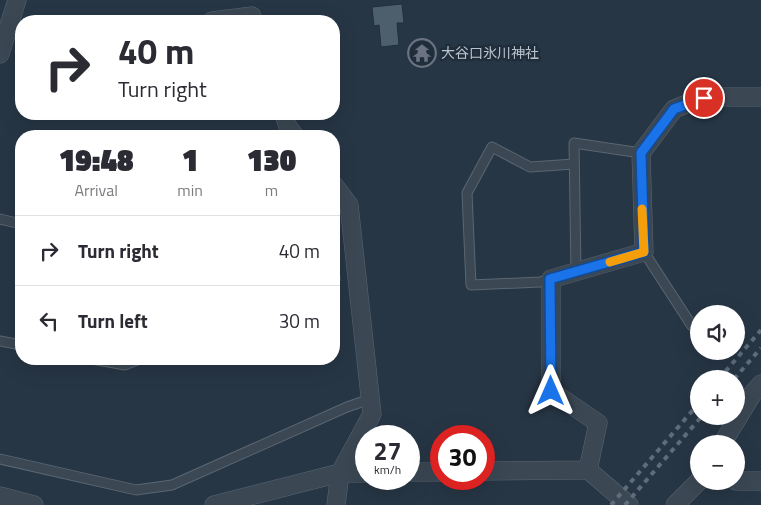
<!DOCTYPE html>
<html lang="en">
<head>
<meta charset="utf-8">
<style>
	body { margin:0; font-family:"Titillium Web","Noto Sans JP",sans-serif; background:#f7f7f7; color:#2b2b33; height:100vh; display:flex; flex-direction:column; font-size:19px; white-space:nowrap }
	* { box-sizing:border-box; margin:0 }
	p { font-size:16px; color:#7c7c81 }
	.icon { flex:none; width:28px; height:28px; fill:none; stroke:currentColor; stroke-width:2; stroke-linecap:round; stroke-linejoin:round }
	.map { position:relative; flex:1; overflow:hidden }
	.side { position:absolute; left:15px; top:130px; width:325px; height:235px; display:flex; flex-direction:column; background:#fff; border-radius:20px; box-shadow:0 5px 20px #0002 }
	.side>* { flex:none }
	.top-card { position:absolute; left:15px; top:15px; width:325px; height:105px; border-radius:20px; box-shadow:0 5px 20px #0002; background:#fff; color:#2b2b33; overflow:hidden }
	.tools { position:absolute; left:690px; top:305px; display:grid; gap:10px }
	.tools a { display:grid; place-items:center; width:55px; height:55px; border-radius:50%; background:#fff; box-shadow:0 5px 20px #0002; font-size:25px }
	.speed { position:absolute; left:355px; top:425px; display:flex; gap:10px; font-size:25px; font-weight:700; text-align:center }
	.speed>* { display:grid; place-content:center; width:65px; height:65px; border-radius:50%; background:#fff; box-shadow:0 5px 20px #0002; line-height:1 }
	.speed small { font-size:12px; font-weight:400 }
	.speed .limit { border:8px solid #d22; background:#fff; color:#111 }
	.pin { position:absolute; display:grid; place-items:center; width:42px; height:42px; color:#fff; margin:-21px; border:2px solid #fff; border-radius:50%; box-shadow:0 1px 5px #0007 }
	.me { position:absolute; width:55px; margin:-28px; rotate:0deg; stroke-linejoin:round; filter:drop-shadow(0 0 4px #0008) }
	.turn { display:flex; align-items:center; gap:18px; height:105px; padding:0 20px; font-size:22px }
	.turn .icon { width:65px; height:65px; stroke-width:2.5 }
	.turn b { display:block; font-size:35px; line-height:42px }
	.eta { display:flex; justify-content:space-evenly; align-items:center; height:85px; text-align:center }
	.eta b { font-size:30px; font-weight:800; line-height:35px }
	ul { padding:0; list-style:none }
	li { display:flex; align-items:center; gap:15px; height:70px; padding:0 20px; border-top:1px solid #e1e1e2 }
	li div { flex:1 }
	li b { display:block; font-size:19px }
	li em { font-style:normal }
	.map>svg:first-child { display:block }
	.building { fill:#4d5e6d; stroke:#222f3c }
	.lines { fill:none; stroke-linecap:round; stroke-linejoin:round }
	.lane-casing { stroke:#5a6671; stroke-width:11 }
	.street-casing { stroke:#5a6671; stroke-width:19 }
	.lane { stroke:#3b4854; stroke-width:9 }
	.street { stroke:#3b4854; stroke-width:18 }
	.rail { stroke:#5e6c7b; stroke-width:4; stroke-dasharray:5 5; stroke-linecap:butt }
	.route-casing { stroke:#114b97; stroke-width:12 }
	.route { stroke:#1a73e8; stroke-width:9 }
	.slow { stroke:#f59e0b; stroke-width:9 }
	.labels { text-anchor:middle; stroke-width:5; stroke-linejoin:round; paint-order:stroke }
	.poi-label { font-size:14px; fill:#b9c3cd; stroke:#202d3a; text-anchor:start }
</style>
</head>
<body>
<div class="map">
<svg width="761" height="505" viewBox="0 0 761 505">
	<rect width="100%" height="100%" fill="#273645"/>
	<polygon class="building" points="402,4 404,23 397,23 399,45 381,47 379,25 374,26 372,7"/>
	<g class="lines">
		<defs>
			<g id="lane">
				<polyline points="0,219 21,224"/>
				<polyline points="644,252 692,326"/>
				<polyline points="334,271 335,279 334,280"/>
				<polyline points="576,272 574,143 641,153"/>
				<polyline points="551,279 540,282 471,285 467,193 492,147 530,167 574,164"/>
				<polyline points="0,341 21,345"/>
				<polyline points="92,359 125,365 140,359"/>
				<polyline points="0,459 136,490 172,485 347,407 370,399"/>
			</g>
			<g id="street">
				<polyline points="212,21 252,16"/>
				<polyline points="0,54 17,0"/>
				<polyline points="284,114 288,127 295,136"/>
				<polyline points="334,185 349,205 372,414 340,473 336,505"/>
				<polyline points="722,444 753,393 761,384"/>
				<polyline points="588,470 629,505"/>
				<polyline points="484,471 588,470 598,423 551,391 551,279 644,252 641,153 674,109 704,97 761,97"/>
				<polyline points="409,472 441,472"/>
				<polyline points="736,481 761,481"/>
				<polyline points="0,496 34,505"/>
				<polyline points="214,505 340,473 366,473"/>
				<polyline points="675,505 699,481"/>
			</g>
		</defs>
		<use href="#lane" class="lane-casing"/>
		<use href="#street" class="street-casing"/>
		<use href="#lane" class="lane"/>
		<use href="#street" class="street"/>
		<g class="rail">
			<polyline points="719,379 761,330"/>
			<polyline points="734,379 761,348"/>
			<polyline points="611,505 699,403"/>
			<polyline points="625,505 702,416"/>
		</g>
	</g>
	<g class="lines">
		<defs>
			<polyline id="route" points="551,391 550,279 644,252 641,153 674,109 704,98"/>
		</defs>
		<use href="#route" class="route-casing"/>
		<use href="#route" class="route"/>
		<polyline class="slow" points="610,262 644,252 642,209"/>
	</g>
	<defs>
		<symbol id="temple-ring" viewBox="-11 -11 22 22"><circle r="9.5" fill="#202d3a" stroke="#6b7280" stroke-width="1.5"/><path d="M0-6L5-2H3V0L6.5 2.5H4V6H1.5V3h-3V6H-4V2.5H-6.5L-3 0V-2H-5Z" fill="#6b7280"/></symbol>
	</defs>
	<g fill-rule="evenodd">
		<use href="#temple-ring" x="406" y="37" width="32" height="32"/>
	</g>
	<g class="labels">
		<g class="poi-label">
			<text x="441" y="58">大谷口氷川神社</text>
		</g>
	</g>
</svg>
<div class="tools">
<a><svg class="icon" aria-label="sound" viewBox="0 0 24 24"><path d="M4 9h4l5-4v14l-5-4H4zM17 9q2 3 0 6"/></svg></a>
<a>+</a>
<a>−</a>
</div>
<div class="speed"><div>27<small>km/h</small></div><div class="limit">30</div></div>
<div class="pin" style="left:704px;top:98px;background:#d93025"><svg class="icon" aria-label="arrive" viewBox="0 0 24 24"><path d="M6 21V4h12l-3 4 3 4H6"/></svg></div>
<svg class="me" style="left:551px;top:391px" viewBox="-20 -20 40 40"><path d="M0-17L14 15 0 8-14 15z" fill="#1a73e8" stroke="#fff" stroke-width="4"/></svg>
<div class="top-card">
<div class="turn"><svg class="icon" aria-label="right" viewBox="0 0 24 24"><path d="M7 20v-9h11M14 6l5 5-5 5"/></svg><div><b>40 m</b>Turn right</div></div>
</div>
<section class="side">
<div class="eta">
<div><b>19:48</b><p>Arrival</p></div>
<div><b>1</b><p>min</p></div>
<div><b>130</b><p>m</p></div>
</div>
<ul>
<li><svg class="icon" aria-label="right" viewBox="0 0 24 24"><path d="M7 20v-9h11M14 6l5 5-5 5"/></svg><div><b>Turn right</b></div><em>40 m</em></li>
<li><svg class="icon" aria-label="left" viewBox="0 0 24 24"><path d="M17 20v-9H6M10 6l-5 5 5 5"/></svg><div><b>Turn left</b></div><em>30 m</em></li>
</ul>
</section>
</div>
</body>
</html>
